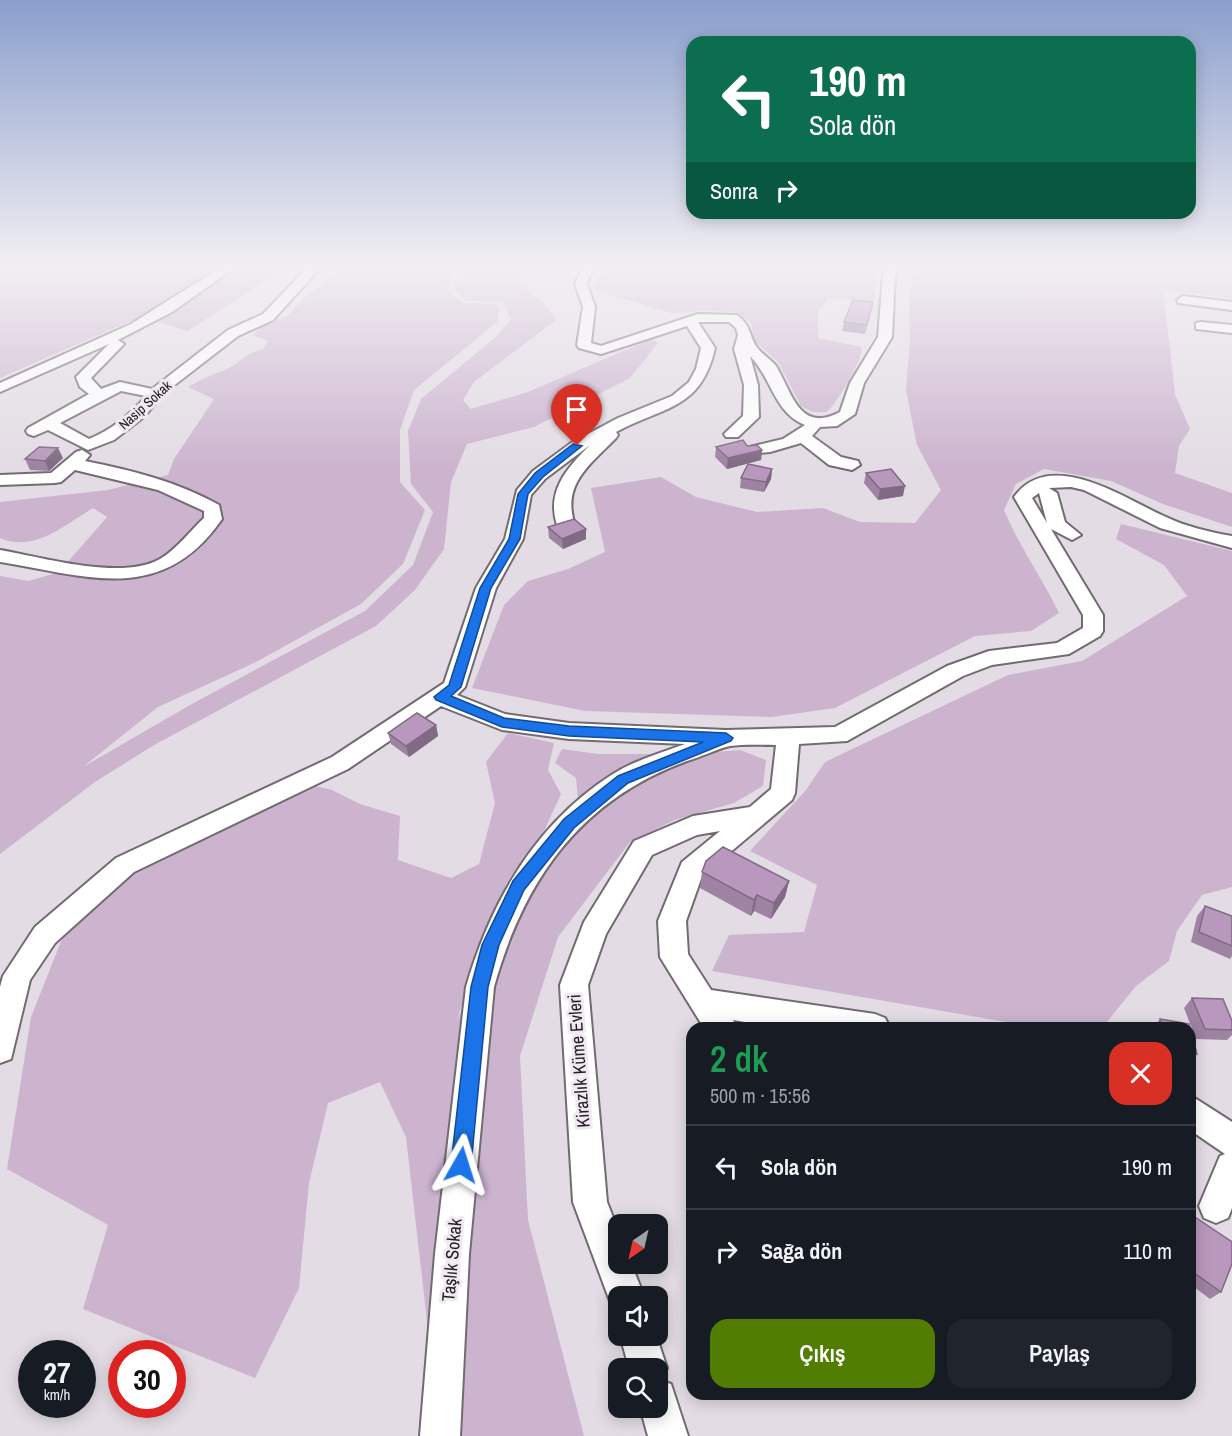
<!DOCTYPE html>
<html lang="tr">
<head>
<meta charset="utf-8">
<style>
	body { margin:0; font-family:"Archivo Narrow",sans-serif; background:#20242c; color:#f1f3f6; height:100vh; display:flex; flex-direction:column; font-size:22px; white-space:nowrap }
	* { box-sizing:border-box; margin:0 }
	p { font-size:20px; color:#9ea1a6 }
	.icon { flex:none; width:33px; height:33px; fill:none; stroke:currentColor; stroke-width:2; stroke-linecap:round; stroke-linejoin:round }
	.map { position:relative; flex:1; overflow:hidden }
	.side { position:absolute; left:686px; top:1022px; width:510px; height:378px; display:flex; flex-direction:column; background:#171b24; border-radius:18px; box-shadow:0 3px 15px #0003 }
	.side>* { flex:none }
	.top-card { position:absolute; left:686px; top:36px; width:510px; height:183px; border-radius:18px; box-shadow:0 3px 15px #0003; background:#0b6e4f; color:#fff; overflow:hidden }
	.needle { width:39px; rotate:214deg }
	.tools { position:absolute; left:608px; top:1214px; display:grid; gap:12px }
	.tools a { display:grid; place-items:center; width:60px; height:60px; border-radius:12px; background:#171b24; box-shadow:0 3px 15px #0003; font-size:30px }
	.speed { position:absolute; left:18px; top:1340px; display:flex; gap:12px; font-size:30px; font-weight:700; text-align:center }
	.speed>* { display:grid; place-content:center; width:78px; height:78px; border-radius:50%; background:#171b24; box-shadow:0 3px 15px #0003; line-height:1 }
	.speed small { font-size:15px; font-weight:400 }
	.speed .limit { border:9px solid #d22; background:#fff; color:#111 }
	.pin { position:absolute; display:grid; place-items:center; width:51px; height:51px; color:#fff; margin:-62px -26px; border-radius:50% 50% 50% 0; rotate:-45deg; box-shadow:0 0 6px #0007 }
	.pin .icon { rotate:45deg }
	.me { position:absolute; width:66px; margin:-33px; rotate:6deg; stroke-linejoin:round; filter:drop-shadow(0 0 4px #0008) }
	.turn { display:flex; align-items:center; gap:21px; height:126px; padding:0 24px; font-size:27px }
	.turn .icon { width:78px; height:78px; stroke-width:2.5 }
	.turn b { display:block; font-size:42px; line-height:51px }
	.then { display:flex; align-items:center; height:57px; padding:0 24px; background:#0003; gap:12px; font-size:22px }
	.round { display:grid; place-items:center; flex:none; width:63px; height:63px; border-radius:18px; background:#20242c }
	.headline { display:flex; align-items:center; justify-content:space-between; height:102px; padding:0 24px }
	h1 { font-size:36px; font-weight:600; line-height:45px; color:#1e9e55 }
	.cta { display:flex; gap:12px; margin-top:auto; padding:12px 24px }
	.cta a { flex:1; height:69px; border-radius:18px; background:#517d03; color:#fff; font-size:24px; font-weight:600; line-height:69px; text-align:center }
	.cta a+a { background:#20242c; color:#f1f3f6 }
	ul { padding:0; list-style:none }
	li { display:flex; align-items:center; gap:18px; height:84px; padding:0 24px; border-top:2px solid #363941 }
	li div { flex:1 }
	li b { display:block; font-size:22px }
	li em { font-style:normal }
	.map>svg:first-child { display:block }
	.green { fill:#ccb4cf }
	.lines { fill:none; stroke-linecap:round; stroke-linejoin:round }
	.minor-casing { stroke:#726b72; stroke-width:4 }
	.minor { fill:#fff; fill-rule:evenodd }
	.wall { fill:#9e83a2 }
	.shaded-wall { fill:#816a84 }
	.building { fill:#b898bc; stroke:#816a84; stroke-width:1.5 }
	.route { fill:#1a73e8; stroke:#114b97; stroke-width:1.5 }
	.labels { text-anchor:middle; stroke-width:6; stroke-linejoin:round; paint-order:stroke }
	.far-street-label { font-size:14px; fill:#232123; stroke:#f0e9f1 }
	.near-street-label { font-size:18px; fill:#232123; stroke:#f0e9f1 }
</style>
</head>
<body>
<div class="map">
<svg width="1232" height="1436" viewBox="0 0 1232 1436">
	<rect width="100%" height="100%" fill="#e3dce4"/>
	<g class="green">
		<polygon points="0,266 288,266 188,331 140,317 0,378"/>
		<path d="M 344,266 L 467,266 L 456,270 L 447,289 L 462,303 L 496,304 L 499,309 L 497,322 L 414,390 L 400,430 L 400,482 L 425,510 L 403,564 L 361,604 L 256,662 L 158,707 L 83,767 L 190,705 L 365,611 L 413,565 L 433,512 L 411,484 L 408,431 L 421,399 L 497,336 L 511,319 L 503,302 L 466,301 L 455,288 L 461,269 L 476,266 L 531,266 L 518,283 L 542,301 L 556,320 L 474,382 L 463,400 L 471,409 L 528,392 L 651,339 L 658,343 L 630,378 L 534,427 L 467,444 L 451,482 L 444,549 L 415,590 L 376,626 L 154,745 L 95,782 L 0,854 L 0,576 L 29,581 L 59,572 L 107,517 L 93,508 C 64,525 35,553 0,538 L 0,502 L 108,490 L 168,475 L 174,459 L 214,399 L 188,387 C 200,380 209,376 222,371 C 238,366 244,353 263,349 L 268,341 L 253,335 L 263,326 L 290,314 L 301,301 Z"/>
		<path d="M 615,266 L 881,266 L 877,270 L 875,300 L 828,299 L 818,312 L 818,338 L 862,347 C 862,362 838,401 827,412 L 813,412 L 801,406 L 778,362 L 756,342 L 750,322 L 738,313 L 706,310 L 674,314 L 595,290 L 594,284 L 603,272 Z"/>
		<path d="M 940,266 L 1232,266 L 1232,298 L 1163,290 L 1175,394 L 1190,429 L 1179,446 L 1175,473 L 1232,493 L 1232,527 L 1163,504 L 1111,481 L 1044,469 L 1016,484 L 1004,510 C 1019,546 1042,578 1059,613 L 1031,631 L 975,636 L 835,708 L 772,717 L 585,711 L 472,688 L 504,605 L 528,581 L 568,569 L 605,552 L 591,488 L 661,477 L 696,497 L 757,512 L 823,508 L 860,522 L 915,523 L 941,490 L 917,445 L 906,391 L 910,338 L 909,299 L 913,274 Z"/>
		<polygon points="1121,524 1232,551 1232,887 1202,895 1177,931 1169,961 1136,986 1102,1028 1035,1027 712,971 729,935 804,932 817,885 750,851 806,790 825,762 1008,675 1082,661 1187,596 1164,565 1116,539"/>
		<polygon points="508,733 554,743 548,770 561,794 545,829 506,884 456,1022 520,893 578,800 576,778 555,763 562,749 598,754 689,754 740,750 766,760 763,786 734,803 675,820 630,842 558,937 520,1056 528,1220 584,1436 440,1436 406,1137 380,1082 328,1103 309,1183 299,1288 255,1378 83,1309 108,1225 7,1169 31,1017 62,939 143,866 312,785 332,790 360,804 400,816 398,860 451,878 479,864 495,803 486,762"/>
	</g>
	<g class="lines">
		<defs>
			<g id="minor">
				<path d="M 223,266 L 237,266 L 172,312 L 118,340 L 124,344 L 91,378 L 101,389 L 120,382 L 152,389 L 228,330 L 263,314 L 309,266 L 322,266 L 273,320 L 238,336 L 163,394 L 144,417 L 114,440 L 88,450 L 48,430 L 34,436 L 28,434 L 26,431 L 28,428 L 89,394 L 80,387 L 76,377 L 109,344 L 0,392 L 0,383 L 131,324 ZM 121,391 L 146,396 C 130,415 111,430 89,439 L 60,423 Z"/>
				<path d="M 588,266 L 603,266 L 590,274 L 587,284 L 595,307 L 591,343 L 601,346 L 698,314 L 737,315 C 751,326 748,332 756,346 C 761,354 771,359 776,366 C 792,392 799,434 840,412 L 850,383 L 878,337 L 883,274 L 890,266 L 902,266 L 895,275 L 892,337 L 864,383 L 855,414 L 837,426 L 820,427 L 812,436 L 841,457 L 858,461 L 860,465 L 852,470 L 829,465 L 801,443 L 770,452 L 746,454 L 744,451 L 746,448 L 783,439 L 805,425 C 774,413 772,378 750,356 L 758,385 L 759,417 L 738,437 L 726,437 L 724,434 L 743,416 L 744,385 L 734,349 L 738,335 L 736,328 L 729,322 L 698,322 L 715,348 C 701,410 664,406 616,432 L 618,435 L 616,438 C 590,465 561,484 575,525 L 572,529 L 566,530 L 557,525 C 546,491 567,468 590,445 L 545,479 L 531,495 L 523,539 L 496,588 L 465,687 L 457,695 L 505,714 L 569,723 L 726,730 L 835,727 L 947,666 L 989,651 L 1057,643 L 1083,628 L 1083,615 L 1014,497 C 1051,446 1126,500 1166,517 C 1187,527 1209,532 1232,536 L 1232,548 L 1160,528 L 1084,490 L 1071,487 L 1049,488 L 1057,493 L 1065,522 L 1081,535 L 1072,540 L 1051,529 L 1103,615 L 1103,631 L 1100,636 L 1069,654 L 992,665 L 963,676 L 847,741 L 799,744 L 795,793 L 792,800 L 702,876 L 686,921 L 688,954 L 711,990 L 875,1014 L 885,1018 L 890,1028 L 781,1028 L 733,1020 L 737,1028 L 704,1028 L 660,957 L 658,921 L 682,862 L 720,831 L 697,835 L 652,855 L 606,934 L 588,985 L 607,1202 L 618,1230 L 618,1263 L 631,1263 L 644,1296 L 618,1296 L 618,1311 L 613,1309 L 608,1296 L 573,1202 L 560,985 L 584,922 L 634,841 L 693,816 L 750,807 L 771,789 L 776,745 C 761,745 745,744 730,746 C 717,749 701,757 687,761 C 580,800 524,880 494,987 L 469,1254 L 460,1436 L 420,1436 L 435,1254 L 466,987 C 491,901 536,823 613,774 C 635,760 661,753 685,744 L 569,739 L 502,730 L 441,706 L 348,769 L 134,872 L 55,943 L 30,980 L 11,1059 L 0,1063 L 0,987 L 3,976 L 35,927 L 116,858 L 332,757 L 444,683 L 476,588 L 505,539 L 517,490 L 533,471 L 571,443 L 618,418 L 672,396 L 689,382 L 696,369 L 701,348 L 687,326 L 601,354 L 579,348 L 577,345 L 583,307 L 575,284 L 581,269 ZM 1039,493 L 1047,523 L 1032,498 Z"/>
				<polygon points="1183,296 1232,302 1232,310 1178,303 1177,300"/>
				<polygon points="1201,322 1232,325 1232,333 1196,329 1196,323"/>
				<path d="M 82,450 L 90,455 L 85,461 C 131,470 178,482 219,505 L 222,519 C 162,606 87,576 0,562 L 0,550 C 42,557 122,581 160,559 C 177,549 190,531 204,518 L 204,511 L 158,490 L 75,470 L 61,482 L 55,483 L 0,485 L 0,475 L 51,473 L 76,452 Z"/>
				<polygon points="1190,1095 1232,1122 1232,1208 1228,1218 1216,1223 1204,1218 1199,1206 1220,1156 1225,1154 1190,1130"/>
				<polygon points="620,1335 656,1335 667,1368 662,1381 671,1384 688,1436 648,1436 640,1407 657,1407 657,1368 629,1368"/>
			</g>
		</defs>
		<use href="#minor" class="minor-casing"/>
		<use href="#minor" class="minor"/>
	</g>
	<g class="wall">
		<polygon points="871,311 865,334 842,331 844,322"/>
		<polygon points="747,446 762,450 761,460 727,469 715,457 716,447"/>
		<polygon points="63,458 49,471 30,470 25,459"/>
		<polygon points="772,469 771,479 764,492 740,488 741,478"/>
		<polygon points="866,473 903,496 878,500 864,483"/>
		<polygon points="548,527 586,529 586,539 563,549 549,538"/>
		<polygon points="436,725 438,736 409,757 391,744 388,733"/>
		<polygon points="702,872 789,881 785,897 771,919 754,911 751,916 700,888"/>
		<polygon points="1205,906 1232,916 1232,956 1230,959 1191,942 1197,916"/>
		<polygon points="1192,998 1232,1021 1232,1035 1227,1040 1196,1039 1184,1008"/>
		<polygon points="1160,1019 1189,1024 1197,1054 1190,1062 1190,1028 1153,1028"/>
		<polygon points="1192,1215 1221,1292 1210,1299 1190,1284 1190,1217"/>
	</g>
	<g class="shaded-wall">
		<polygon points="58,448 63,458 49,471 45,461"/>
		<polygon points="762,450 761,460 727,469 728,458"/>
		<polygon points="772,469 771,479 764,492 766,482"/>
		<polygon points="905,486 903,496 878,500 880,489"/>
		<polygon points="586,529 586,539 563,549 562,539"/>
		<polygon points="436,725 438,736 409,757 406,746"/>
		<polygon points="789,881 785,897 771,919 774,903"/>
		<polygon points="757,895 754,911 751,916 754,900"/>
	</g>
	<g class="building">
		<polygon points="853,300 873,302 867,325 844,322"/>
		<polygon points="743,440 747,446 757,445 762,450 728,458 716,447"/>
		<polygon points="39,447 58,448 45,461 25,459"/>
		<polygon points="748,464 772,469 766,482 741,478"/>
		<polygon points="891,469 905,486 880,489 866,473"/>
		<polygon points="574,519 586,529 562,539 548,527"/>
		<polygon points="417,713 436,725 406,746 388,733"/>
		<polygon points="723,847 789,881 774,903 757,895 754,900 702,872 706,861"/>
		<polygon points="1205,906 1232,916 1232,946 1199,932"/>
		<polygon points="1192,998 1223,999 1232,1021 1232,1030 1205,1029"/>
		<polygon points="1160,1019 1189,1024 1197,1054 1190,1053 1190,1028 1162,1028"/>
		<polygon points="1192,1215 1232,1242 1232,1264 1221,1292 1190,1270 1190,1221"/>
	</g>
	<linearGradient id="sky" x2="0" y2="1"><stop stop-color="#8b9fcc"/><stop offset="0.57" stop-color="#f2eff3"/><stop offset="1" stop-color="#f2eff3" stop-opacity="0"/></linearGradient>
	<rect width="1232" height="467" fill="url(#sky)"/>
	<polygon class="route" points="573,444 582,446 543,477 528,494 520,539 491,588 461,687 451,696 504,718 569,726 726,733 733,738 731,741 628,783 574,828 524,890 499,945 488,987 471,1165 468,1172 461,1175 454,1172 451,1165 471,987 482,945 513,881 564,819 618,776 703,742 569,736 502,727 436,700 434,697 449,685 480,588 509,539 518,494 535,473"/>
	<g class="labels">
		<g class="far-street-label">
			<text transform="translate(145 405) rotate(-42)" y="5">Nasip Sokak</text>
		</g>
		<g class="near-street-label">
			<text transform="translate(579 1061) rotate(-94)" y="6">Kirazlık Küme Evleri</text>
			<text transform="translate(452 1260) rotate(-85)" y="6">Taşlık Sokak</text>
		</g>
	</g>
</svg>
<div class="tools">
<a><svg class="needle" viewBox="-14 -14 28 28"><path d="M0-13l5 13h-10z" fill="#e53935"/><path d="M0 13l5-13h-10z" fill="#9ea1a6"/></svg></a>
<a><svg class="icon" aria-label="sound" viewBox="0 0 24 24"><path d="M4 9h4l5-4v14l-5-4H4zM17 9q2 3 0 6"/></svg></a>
<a><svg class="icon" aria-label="search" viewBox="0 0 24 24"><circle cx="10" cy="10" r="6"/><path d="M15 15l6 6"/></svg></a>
</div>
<div class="speed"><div>27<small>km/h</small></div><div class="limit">30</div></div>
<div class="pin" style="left:577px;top:446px;background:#d93025"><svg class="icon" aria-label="arrive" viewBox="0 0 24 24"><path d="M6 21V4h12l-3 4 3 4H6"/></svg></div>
<svg class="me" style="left:461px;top:1165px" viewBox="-20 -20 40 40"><path d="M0-17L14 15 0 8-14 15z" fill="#1a73e8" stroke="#fff" stroke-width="4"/></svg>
<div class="top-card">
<div class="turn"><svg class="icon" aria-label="left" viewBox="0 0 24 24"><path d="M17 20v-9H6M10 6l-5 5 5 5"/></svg><div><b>190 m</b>Sola dön</div></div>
<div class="then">Sonra<svg class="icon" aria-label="right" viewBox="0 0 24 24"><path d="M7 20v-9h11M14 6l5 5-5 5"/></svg></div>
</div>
<section class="side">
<div class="headline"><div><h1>2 dk</h1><p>500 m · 15:56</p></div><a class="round" style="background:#d93025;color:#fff"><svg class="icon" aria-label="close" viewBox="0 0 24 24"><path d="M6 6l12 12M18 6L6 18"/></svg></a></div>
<ul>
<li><svg class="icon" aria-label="left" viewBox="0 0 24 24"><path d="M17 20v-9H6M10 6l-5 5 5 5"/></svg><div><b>Sola dön</b></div><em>190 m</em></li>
<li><svg class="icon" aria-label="right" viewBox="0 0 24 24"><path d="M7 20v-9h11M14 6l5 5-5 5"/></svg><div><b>Sağa dön</b></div><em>110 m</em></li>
</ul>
<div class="cta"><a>Çıkış</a><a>Paylaş</a></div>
</section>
</div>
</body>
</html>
